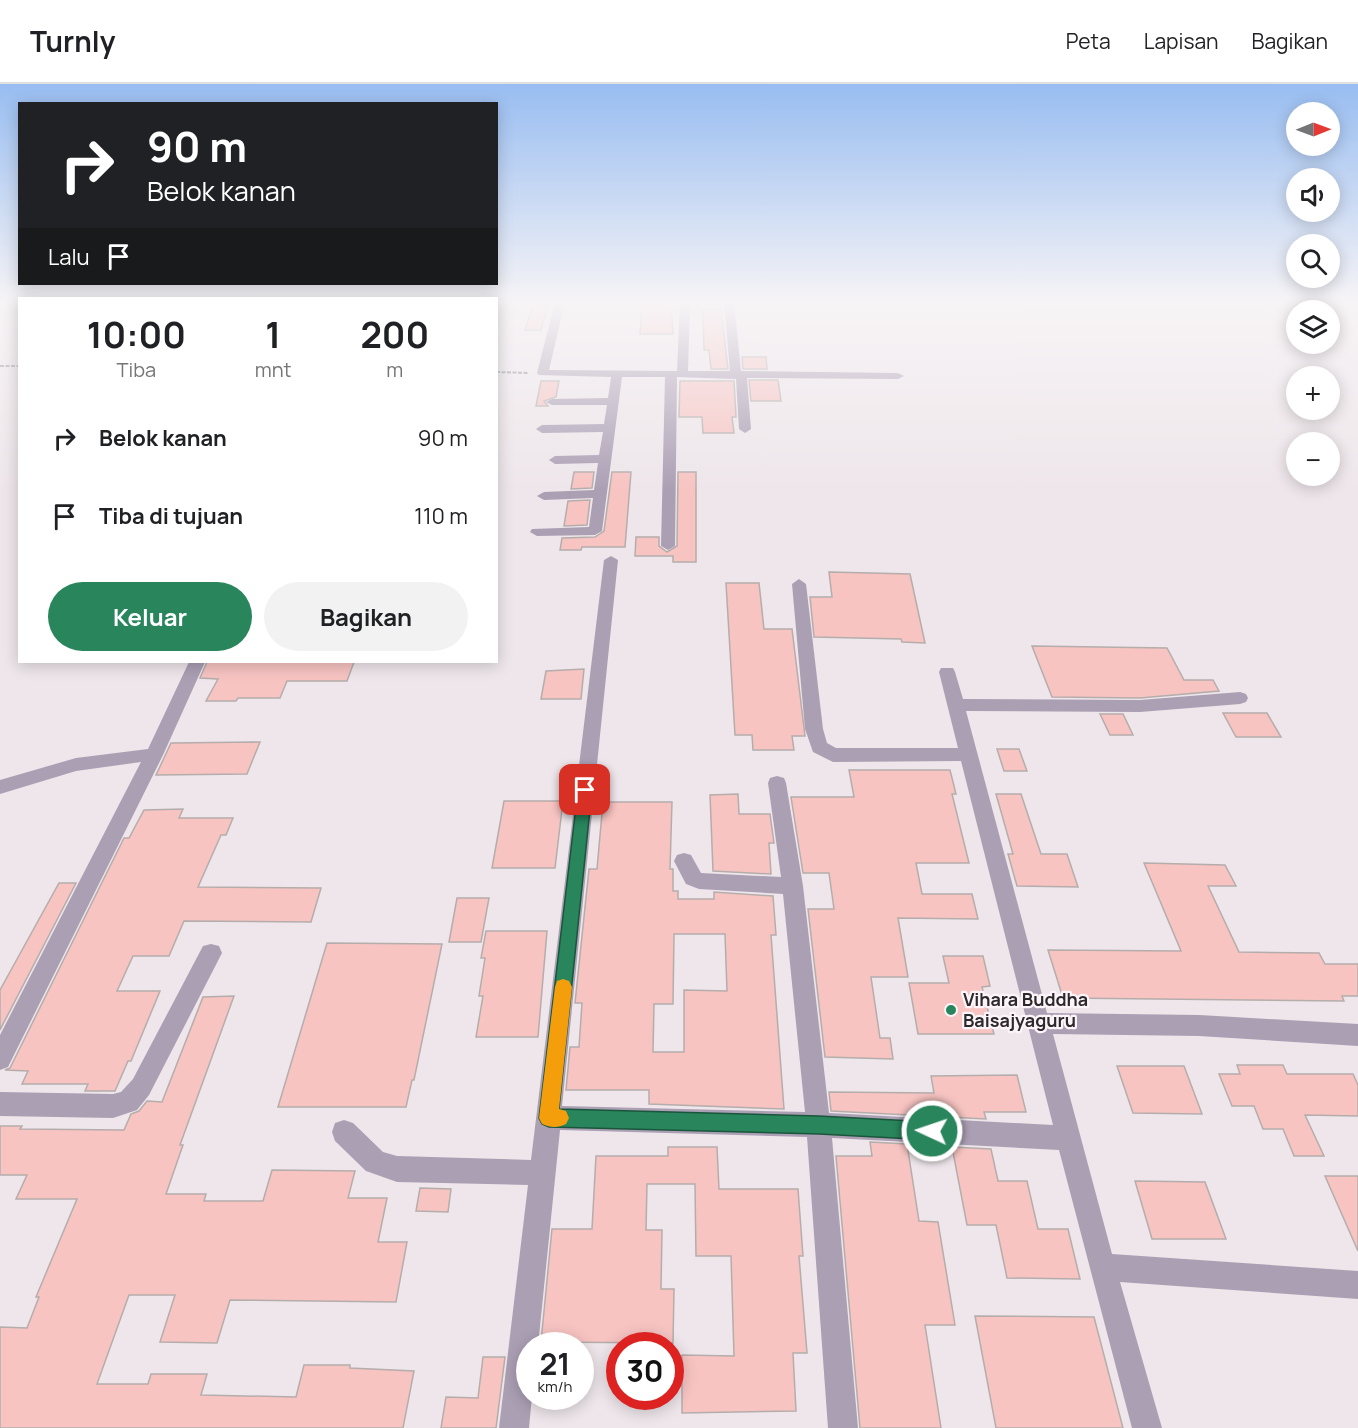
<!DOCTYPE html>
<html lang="id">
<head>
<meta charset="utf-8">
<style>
	body { margin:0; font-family:Manrope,sans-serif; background:#f2f2f2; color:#202124; height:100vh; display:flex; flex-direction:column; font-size:22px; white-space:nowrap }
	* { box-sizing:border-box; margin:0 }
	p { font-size:20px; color:#757577 }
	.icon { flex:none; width:33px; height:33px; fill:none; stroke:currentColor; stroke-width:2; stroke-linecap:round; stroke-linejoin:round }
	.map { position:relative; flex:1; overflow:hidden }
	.sheet { position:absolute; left:18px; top:213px; width:480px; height:366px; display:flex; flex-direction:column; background:#fff; border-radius:0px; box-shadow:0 3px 15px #0003 }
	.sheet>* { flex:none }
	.banner { position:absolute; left:18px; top:18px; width:480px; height:183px; border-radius:0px; box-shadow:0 3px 15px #0003; background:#202124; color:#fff; overflow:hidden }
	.needle { width:39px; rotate:89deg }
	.tools { position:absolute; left:1286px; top:18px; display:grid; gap:12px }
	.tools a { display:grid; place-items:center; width:54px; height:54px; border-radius:50%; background:#fff; box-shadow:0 3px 15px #0003; font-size:30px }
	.speed { position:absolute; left:516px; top:1248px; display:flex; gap:12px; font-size:30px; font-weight:700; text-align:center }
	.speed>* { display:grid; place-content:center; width:78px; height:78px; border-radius:50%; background:#fff; box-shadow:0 3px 15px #0003; line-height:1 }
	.speed small { font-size:15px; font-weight:400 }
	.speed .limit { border:9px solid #d22; background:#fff; color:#111 }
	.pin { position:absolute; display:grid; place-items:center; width:51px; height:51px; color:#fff; margin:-26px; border-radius:12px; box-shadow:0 3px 9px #0006 }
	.me { position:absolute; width:66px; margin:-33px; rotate:273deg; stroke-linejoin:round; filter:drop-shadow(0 0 4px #0008) }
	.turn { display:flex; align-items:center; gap:21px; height:126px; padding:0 30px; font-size:27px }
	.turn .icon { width:78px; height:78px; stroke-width:2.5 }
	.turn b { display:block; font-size:42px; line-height:51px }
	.then { display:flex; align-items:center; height:57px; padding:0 30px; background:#0003; gap:12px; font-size:22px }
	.eta { display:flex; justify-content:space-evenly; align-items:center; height:102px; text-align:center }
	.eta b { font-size:36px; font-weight:700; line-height:42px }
	.cta { display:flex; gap:12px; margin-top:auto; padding:12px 30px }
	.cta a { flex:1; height:69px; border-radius:36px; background:#28855c; color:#fff; font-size:24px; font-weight:700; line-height:69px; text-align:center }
	.cta a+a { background:#f2f2f2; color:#202124 }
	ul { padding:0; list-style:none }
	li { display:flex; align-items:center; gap:18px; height:78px; padding:0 30px }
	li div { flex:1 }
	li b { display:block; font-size:22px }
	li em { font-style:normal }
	header { display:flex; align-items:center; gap:36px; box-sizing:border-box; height:84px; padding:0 30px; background:#fff; border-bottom:2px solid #e0e0e0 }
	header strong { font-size:28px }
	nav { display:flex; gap:33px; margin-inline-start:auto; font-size:21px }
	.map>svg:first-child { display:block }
	.building { fill:#f7c4c2; stroke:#b5adac; stroke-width:1.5; fill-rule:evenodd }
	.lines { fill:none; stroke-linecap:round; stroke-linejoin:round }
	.path { stroke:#888386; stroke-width:2; stroke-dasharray:4 1.5; stroke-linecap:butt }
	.minor { fill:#ab9fb4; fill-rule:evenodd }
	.route { fill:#28855c; stroke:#1a563c; stroke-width:1.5 }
	.slow { fill:#f59e0b }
	.poi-dot { fill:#28855c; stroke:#fcf4f8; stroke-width:2 }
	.labels { text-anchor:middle; stroke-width:4.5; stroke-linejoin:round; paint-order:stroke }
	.near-poi-label { font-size:18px; font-weight:bold; fill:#2c292b; stroke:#fcf4f8; text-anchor:start }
</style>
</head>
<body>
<header>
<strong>Turnly</strong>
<nav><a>Peta</a><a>Lapisan</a><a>Bagikan</a></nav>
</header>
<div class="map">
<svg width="1358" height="1344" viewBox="0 0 1358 1344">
	<rect width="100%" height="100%" fill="#eee6ea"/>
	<g class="building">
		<polygon points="534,218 549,218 541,246 525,246"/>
		<polygon points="642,218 671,218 673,250 640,250"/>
		<polygon points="703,225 721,225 728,285 711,285 709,266 704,266"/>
		<polygon points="742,273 766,273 767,285 743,285"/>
		<polygon points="749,296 778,296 781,317 751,317"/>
		<polygon points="541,297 559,297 556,313 544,317 548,322 536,322"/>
		<polygon points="680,297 734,297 736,333 732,333 734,349 703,349 702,333 679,333"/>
		<polygon points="574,388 594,388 592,404 571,405"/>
		<polygon points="612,388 631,388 625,463 582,463 581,466 560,466 562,454 595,453 604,447"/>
		<polygon points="678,388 696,388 696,478 673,478 673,472 635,472 636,453 659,453 659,462 667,468 677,462"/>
		<polygon points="590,416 587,441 564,442 568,417"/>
		<polygon points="829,488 910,490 925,559 902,558 901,555 814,553 810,513 832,513"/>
		<polygon points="726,499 759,499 764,545 792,545 805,652 792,652 794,666 753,666 752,651 735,651"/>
		<polygon points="1032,562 1167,564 1184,596 1213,596 1219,607 1140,614 1052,613"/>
		<polygon points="207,578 354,578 347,597 287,597 280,614 238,614 236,617 206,617 218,595 200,594"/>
		<polygon points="584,585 581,615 541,615 546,587"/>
		<polygon points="1223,629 1267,629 1281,653 1236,653"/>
		<polygon points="1100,630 1123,630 1133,651 1110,651"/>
		<polygon points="260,658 247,690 156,691 171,659"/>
		<polygon points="997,665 1019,665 1027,687 1004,687"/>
		<polygon points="849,686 950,686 956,710 952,710 969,779 916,779 922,810 972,810 978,835 898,834 908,893 871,893 880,954 890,954 893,975 825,973 808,825 834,825 829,789 803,789 791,713 854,713"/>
		<polygon points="738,710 739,730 770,730 774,759 769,759 771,790 713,787 710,711"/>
		<polygon points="996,710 1021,710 1041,770 1067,770 1078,803 1017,802 1008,770 1013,770"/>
		<polygon points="504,717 563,717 555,784 492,784"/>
		<path d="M 603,718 L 672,718 L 670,785 L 673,785 L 673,807 L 678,807 L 678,815 L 714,815 L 714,808 L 773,812 L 776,851 L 771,851 L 784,1025 L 649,1020 L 649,1006 L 566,1006 L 570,963 L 579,963 L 582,919 L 575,919 L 589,785 L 597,785 ZM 674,850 L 725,850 L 727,907 L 684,906 L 684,968 L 653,968 L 654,920 L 673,920 Z"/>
		<polygon points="183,725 179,734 233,734 226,751 221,751 198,803 321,804 311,838 184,837 169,872 133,872 117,907 160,907 131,977 128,977 115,1007 85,1007 88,1000 22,1000 28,987 5,986 10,984 124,754 129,754 144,726"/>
		<polygon points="1144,779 1225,781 1236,802 1208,802 1239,868 1319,869 1325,880 1358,880 1358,912 1342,912 1344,917 1063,914 1048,866 1181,867"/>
		<polygon points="59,799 76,799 0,946 0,906"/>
		<polygon points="457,814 489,814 481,858 449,858"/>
		<polygon points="486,847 547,847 538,953 476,953 483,912 479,912 485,874 481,874"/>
		<polygon points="327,859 442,860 414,996 412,996 406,1023 278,1023"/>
		<polygon points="943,872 983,872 990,902 982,903 994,950 918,950 909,899 949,899"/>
		<polygon points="234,912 180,1061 183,1061 166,1110 206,1110 204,1117 263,1117 272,1086 355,1087 348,1114 387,1114 378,1158 407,1158 396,1218 230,1216 217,1259 160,1258 175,1211 129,1211 97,1300 148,1300 151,1290 207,1290 201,1311 296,1313 304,1281 350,1281 350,1284 414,1287 403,1344 0,1344 0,1243 27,1244 39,1213 36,1213 77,1115 16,1115 27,1091 0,1091 0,1042 22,1042 20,1045 124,1046 131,1030 139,1027 147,1017 162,1018 203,913"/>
		<polygon points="1237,981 1283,981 1287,990 1353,990 1358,1001 1358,1032 1305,1031 1324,1072 1294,1072 1283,1045 1263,1045 1254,1022 1232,1022 1219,990 1240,990"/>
		<polygon points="1117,982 1184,982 1202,1030 1133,1029"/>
		<polygon points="1017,991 1026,1028 984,1028 986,1035 831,1027 829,1008 934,1009 931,992"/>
		<polygon points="870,1058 907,1060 919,1137 938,1138 955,1241 925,1241 941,1344 860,1344 836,1072 872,1072"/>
		<polygon points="668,1063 717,1063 719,1105 798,1105 803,1172 799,1172 807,1269 793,1269 796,1327 682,1329 682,1271 734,1272 731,1172 696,1172 695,1100 647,1100 646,1146 662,1146 661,1205 674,1205 673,1259 541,1258 552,1145 592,1145 596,1072 668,1072"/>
		<polygon points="952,1063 991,1065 998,1097 1027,1097 1038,1145 1068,1145 1080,1195 1007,1194 996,1141 967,1141"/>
		<polygon points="1325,1092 1358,1092 1358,1167"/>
		<polygon points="1135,1097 1205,1098 1226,1155 1152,1155"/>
		<polygon points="420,1104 451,1105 448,1128 416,1127"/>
		<polygon points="975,1232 1094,1233 1123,1344 996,1344"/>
		<polygon points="483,1273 505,1273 496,1344 441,1344 446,1313 478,1314"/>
	</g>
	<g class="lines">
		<g class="path">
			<polyline points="0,282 20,282"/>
			<polyline points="496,288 529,289"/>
		</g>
		<g class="minor">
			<polygon points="555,218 565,218 549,286 677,287 680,218 690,218 688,287 730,287 724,218 734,218 741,287 898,289 904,292 898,295 747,294 751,345 745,349 739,345 736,295 677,293 675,462 668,466 661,462 665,293 622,293 602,447 595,451 537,452 530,448 532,445 589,443 593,414 544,416 537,412 544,408 594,406 598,379 555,380 549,376 555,372 599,371 603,348 542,349 536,345 542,341 604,340 607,321 552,321 546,318 552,315 608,314 611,293 539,291 537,289"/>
			<polygon points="611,472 618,476 562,1022 805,1028 783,810 699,805 686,800 674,777 677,771 684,769 691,771 701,789 781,793 768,699 770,694 777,692 784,694 786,699 803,802 829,1029 1053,1041 961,677 833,678 813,668 805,645 792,500 799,495 806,500 823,645 827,659 836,664 958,664 939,588 941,584 953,584 955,588 963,615 1140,616 1240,608 1246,610 1248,614 1246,618 1240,620 1140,628 966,627 1047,929 1199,931 1358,940 1358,962 1199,952 1053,950 1112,1170 1358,1187 1358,1215 1120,1198 1162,1344 1132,1344 1059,1066 832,1054 858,1344 828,1344 807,1053 560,1046 538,1262 530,1262 530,1312 532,1312 529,1344 499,1344 528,1101 397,1098 366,1087 335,1057 332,1048 335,1039 344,1036 353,1039 383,1068 397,1072 531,1076 604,476"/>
			<polygon points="189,578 205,578 163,671 8,983 0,986 0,951 141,678 76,687 0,710 0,696 76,674 148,665"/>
			<polygon points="211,860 219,862 222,869 149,1011 137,1026 113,1034 0,1032 0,1008 113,1010 121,1008 133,995 203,862"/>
		</g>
	</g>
	<linearGradient id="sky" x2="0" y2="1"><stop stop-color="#98bdf1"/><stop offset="0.54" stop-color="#f7f4f6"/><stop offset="1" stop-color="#f7f4f6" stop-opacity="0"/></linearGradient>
	<rect width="1358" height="406" fill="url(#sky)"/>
	<polygon class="route" points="585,701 592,706 559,1025 819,1032 932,1038 939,1040 941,1047 939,1054 932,1056 819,1050 549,1043 542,1040 539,1034 578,706"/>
	<path class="slow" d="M 563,895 L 569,897 L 572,903 L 559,1025 L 566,1027 L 569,1034 L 566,1040 C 558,1044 551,1044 542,1040 L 539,1034 L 555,903 L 557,897 Z"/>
	<circle class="poi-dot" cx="951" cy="926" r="6"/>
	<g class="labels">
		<g class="near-poi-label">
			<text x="963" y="922">Vihara Buddha<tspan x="963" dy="21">Baisajyaguru</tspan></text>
		</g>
	</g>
</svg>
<div class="tools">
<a><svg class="needle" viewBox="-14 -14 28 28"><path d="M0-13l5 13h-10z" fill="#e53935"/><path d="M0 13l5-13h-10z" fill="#757577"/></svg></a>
<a><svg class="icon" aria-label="sound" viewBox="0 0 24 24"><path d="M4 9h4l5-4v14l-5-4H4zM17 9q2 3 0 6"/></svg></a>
<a><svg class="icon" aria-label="search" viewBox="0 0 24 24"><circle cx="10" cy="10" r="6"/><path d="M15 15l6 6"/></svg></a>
<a><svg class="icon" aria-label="layers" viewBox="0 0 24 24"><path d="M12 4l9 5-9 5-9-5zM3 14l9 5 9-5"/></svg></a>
<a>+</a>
<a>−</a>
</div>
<div class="speed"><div>21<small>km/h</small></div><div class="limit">30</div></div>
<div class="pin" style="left:585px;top:706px;background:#d93025"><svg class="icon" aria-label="arrive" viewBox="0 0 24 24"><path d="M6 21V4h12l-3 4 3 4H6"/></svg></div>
<svg class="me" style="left:932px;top:1047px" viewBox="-20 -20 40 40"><circle r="17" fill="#28855c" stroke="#fff" stroke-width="3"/><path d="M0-11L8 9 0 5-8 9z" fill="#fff"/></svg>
<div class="banner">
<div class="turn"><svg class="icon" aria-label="right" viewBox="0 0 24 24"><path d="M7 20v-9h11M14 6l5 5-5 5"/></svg><div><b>90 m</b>Belok kanan</div></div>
<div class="then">Lalu<svg class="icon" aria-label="arrive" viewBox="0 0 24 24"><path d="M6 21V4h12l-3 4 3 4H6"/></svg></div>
</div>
<section class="sheet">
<div class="eta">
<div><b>10:00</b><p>Tiba</p></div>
<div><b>1</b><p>mnt</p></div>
<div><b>200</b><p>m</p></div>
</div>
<ul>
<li><svg class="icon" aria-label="right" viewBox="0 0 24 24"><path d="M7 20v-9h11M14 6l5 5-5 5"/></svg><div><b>Belok kanan</b></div><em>90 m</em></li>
<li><svg class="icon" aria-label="arrive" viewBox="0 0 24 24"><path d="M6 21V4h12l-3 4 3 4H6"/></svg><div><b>Tiba di tujuan</b></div><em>110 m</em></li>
</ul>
<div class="cta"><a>Keluar</a><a>Bagikan</a></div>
</section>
</div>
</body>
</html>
